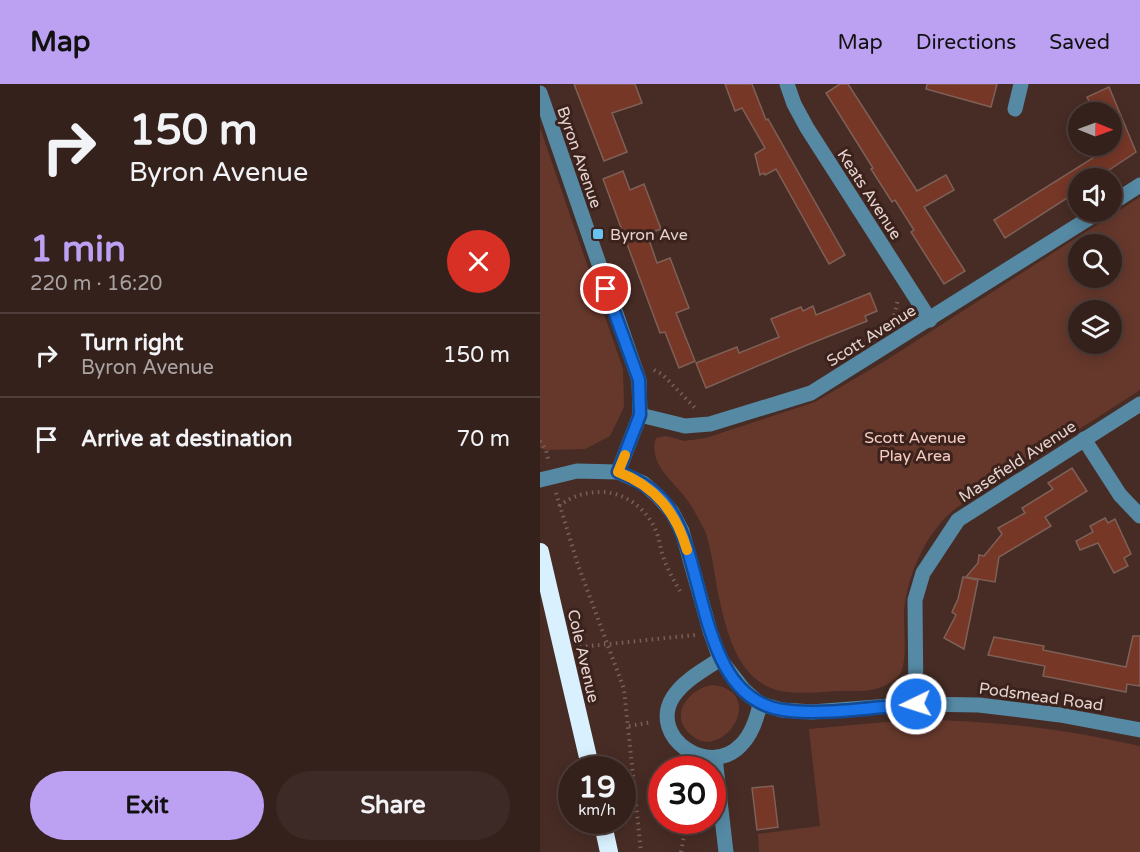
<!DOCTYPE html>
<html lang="en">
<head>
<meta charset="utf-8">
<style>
	body { margin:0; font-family:"Varela Round",sans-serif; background:#3d2925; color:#f1f3f6; height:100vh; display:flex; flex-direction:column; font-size:22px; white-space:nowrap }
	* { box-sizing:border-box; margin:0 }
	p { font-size:20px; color:#aaa3a3 }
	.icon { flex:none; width:33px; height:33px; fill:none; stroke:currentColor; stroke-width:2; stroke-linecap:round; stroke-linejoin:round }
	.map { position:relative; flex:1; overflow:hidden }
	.drawer { display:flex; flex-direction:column; background:#35211c; width:540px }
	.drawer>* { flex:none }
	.banner { background:#35211c; color:#f1f3f6; overflow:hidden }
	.needle { width:39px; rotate:91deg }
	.controls { position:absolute; left:528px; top:18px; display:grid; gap:12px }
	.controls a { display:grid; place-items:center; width:54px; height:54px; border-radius:50%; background:#35211c; box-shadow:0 3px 15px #0003,0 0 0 2px #4f3e3b; font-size:30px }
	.speed { position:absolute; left:18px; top:672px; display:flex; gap:12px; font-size:30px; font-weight:700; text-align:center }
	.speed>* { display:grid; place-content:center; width:78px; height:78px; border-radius:50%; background:#35211c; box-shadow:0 3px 15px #0003,0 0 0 2px #4f3e3b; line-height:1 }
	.speed small { font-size:15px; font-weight:400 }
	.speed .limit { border:9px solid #d22; background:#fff; color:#111 }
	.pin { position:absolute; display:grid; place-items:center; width:51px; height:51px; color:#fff; margin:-26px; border:3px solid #fff; border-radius:50%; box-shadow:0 2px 6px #0007 }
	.me { position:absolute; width:66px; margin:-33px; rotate:266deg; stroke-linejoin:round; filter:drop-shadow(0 0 4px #0008) }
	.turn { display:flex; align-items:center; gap:21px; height:126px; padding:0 30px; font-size:27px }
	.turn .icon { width:78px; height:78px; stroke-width:2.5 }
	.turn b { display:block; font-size:42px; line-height:51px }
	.round { display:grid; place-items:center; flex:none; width:63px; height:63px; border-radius:32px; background:#3d2925 }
	.headline { display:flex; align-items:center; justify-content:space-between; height:102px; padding:0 30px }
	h1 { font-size:36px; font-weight:700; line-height:45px; color:#bca0f2 }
	.cta { display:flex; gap:12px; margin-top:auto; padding:12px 30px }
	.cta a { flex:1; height:69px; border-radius:36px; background:#bca0f2; color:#111; font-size:24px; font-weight:700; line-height:69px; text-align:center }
	.cta a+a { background:#3d2925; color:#f1f3f6 }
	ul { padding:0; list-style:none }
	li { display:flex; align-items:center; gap:18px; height:84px; padding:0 30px; border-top:2px solid #4f3e3b }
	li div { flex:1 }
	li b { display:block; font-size:22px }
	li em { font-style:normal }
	header { display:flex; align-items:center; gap:36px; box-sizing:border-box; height:84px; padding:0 30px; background:#bca0f2; color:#111 }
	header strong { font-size:28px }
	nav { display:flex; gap:33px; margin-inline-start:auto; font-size:21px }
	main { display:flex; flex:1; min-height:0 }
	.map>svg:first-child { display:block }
	.green { fill:#66382c; fill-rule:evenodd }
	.building { fill:#763727; stroke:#7e6057; stroke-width:1.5 }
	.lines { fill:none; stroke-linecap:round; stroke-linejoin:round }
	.path { stroke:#78605a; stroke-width:4; stroke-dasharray:1.5 4.5; stroke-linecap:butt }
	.minor { stroke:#5589a4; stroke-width:15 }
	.highway { stroke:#d9f1fe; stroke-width:18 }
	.route-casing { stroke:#114b97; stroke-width:15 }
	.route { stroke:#1a73e8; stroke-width:10 }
	.slow { stroke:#f59e0b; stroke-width:10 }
	.poi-dot { fill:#69c3f1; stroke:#3c221c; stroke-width:2 }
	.labels { text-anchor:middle; stroke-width:6; stroke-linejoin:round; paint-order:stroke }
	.street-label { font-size:16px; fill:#e5d4cf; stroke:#3c221c }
	.poi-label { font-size:16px; fill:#e5d4cf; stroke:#3c221c; text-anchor:start }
	.park-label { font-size:16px; fill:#f6cdc2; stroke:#3c221c }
</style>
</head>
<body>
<header>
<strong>Map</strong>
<nav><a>Map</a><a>Directions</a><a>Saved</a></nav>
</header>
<main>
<section class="drawer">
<div class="banner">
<div class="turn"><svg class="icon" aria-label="right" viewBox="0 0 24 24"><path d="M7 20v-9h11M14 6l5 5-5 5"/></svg><div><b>150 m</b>Byron Avenue</div></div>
</div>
<div class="headline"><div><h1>1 min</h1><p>220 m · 16:20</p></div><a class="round" style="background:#d93025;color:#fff"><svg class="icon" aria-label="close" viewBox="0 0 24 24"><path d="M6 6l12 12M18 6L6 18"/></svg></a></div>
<ul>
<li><svg class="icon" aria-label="right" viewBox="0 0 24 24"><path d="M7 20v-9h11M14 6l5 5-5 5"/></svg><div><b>Turn right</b><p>Byron Avenue</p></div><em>150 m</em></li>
<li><svg class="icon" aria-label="arrive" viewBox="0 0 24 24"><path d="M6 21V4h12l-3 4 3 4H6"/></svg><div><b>Arrive at destination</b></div><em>70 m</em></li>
</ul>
<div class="cta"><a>Exit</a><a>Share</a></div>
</section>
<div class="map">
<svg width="600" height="768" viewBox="0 0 600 768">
	<rect width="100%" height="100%" fill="#472c25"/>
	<g class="green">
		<polygon points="0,44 83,285 84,323 70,352 45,365 6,366 0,364"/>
		<path d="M 600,113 L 600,306 C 557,334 513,362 470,389 C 451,402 422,417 406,433 C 383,456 367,494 364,527 C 363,542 369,582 358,593 C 341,609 319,607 298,607 C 282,608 264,610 248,608 C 198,603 187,549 178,509 C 174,489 172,466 165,447 C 161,439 156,430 152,423 C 139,400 107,383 116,354 L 126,352 L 144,357 L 166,354 L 275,318 L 345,277 ZM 572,160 L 572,194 L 538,194 L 538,160 ZM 572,226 L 572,260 L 538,260 L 538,226 Z"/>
		<path d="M 173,601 C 229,608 182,681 150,650 C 128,630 150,604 173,601 Z"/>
		<path d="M 368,636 C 446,635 524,645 600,662 L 600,768 L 219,768 L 218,750 L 280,742 L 269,645 Z"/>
	</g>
	<g class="building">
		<polygon points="34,0 95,0 102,19 72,29 87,68 64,77"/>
		<polygon points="185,0 212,0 226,36 228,35 305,171 289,180 236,85 225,91 224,89 220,91 215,70 225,64 202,24 195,27"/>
		<polygon points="300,0 308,0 377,107 406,91 414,106 384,123 425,187 404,200 371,148 374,146 355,116 352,118 331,85 333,84 286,9"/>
		<polygon points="387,0 457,0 451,23 386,5"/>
		<polygon points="569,3 596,68 557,94 538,94 538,107 465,154 454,136 572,62 572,28 554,28 547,13"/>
		<polygon points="83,87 90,106 104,100 121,145 107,150 117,179 130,174 149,224 136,229 155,277 139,284 125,248 120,249 63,95"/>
		<polygon points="330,209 337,227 325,232 327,237 267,261 166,304 156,279 197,263 199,269 239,253 231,235 261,223 263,227 273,222 276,231"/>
		<polygon points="532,384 547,407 505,433 511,442 459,473 455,498 426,493 438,479 439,471 444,472 462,450 458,444 485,429 482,424 513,405 508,399"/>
		<polygon points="565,434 568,439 575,435 591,470 584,474 588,482 574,489 558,459 540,466 536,457 553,448 550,442"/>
		<polygon points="423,493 438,496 424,565 404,554 416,531 412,528 418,515"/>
		<polygon points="593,552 600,552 600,602 587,600 586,608 503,592 505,582 448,571 454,553 504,562 503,566 586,583"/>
		<polygon points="233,702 238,743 217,746 212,704"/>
	</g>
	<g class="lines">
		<g class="path">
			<polyline points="353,237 358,215"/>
			<polyline points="114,286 122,290 157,326"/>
			<polyline points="0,357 6,366 9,379"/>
			<polyline points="16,409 38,481 84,605 101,768"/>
			<path d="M 19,422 C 32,412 45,408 62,408 C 86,409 107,425 116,447 C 119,454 120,462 122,469 C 126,483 133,495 140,507"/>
			<polyline points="40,563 155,551"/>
			<polyline points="89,642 112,638"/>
			<polyline points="141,768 147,736"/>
		</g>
		<g class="minor">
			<polyline points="247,0 254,20 267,44 390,236"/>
			<polyline points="0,9 99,296 100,331 78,388"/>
			<polyline points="475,25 481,0"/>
			<polyline points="572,119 600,101"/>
			<polyline points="100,331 145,342 170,340 271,309 559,128"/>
			<polyline points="544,355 580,411 600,432"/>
			<polyline points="0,396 37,387 78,388 103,399 118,412 132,428 142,447 170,547 180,575 204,606 220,620 242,626 272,628 376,620 439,621 520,631 600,646"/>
			<path d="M 180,575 C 164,586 144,596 133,613 C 108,653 169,695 201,661 C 212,650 217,634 220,620"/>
			<polyline points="376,620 375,516 383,489 418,436 600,320"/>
			<polyline points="175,674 186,768"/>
		</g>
		<g class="highway">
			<polyline points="0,468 51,686"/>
			<polyline points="62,736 69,768"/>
		</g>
	</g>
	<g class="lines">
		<defs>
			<path id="route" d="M 66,205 L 99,296 L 100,331 L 78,388 C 100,396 120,409 132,429 C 167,486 160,614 243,626 C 281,632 336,623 376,620"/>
		</defs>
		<use href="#route" class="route-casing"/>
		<use href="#route" class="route"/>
		<path class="slow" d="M 85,371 L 78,388 C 115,402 136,428 147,466"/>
	</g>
	<rect class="poi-dot" x="52" y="144" width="12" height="12" rx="3"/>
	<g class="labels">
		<g class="street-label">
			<text transform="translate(40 73) rotate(71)" y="6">Byron Avenue</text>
			<text transform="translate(330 110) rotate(57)" y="6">Keats Avenue</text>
			<text transform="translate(331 251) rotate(-32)" y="6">Scott Avenue</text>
			<text transform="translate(477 377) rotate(-33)" y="6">Masefield Avenue</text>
			<text transform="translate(44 572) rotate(77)" y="6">Cole Avenue</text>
			<text transform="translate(501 612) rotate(8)" y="6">Podsmead Road</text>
		</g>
		<g class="poi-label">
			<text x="70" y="156">Byron Ave</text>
		</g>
		<g class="park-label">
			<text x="375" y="359">Scott Avenue<tspan x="375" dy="18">Play Area</tspan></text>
		</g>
	</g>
</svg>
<div class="controls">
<a><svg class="needle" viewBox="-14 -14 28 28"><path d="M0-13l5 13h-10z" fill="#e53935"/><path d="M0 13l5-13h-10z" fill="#aaa3a3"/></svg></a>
<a><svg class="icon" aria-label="sound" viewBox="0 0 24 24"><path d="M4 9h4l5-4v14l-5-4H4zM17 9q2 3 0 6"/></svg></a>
<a><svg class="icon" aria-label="search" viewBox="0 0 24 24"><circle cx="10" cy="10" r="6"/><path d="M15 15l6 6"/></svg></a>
<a><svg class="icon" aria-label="layers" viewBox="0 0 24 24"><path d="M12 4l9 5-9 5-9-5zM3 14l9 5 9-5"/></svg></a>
</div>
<div class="speed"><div>19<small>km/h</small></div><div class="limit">30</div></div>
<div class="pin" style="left:66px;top:205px;background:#d93025"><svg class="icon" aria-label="arrive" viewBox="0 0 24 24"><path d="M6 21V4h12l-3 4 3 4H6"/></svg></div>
<svg class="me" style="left:376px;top:620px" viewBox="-20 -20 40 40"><circle r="17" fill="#1a73e8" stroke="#fff" stroke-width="3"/><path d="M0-11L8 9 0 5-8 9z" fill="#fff"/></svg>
</div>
</main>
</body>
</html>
